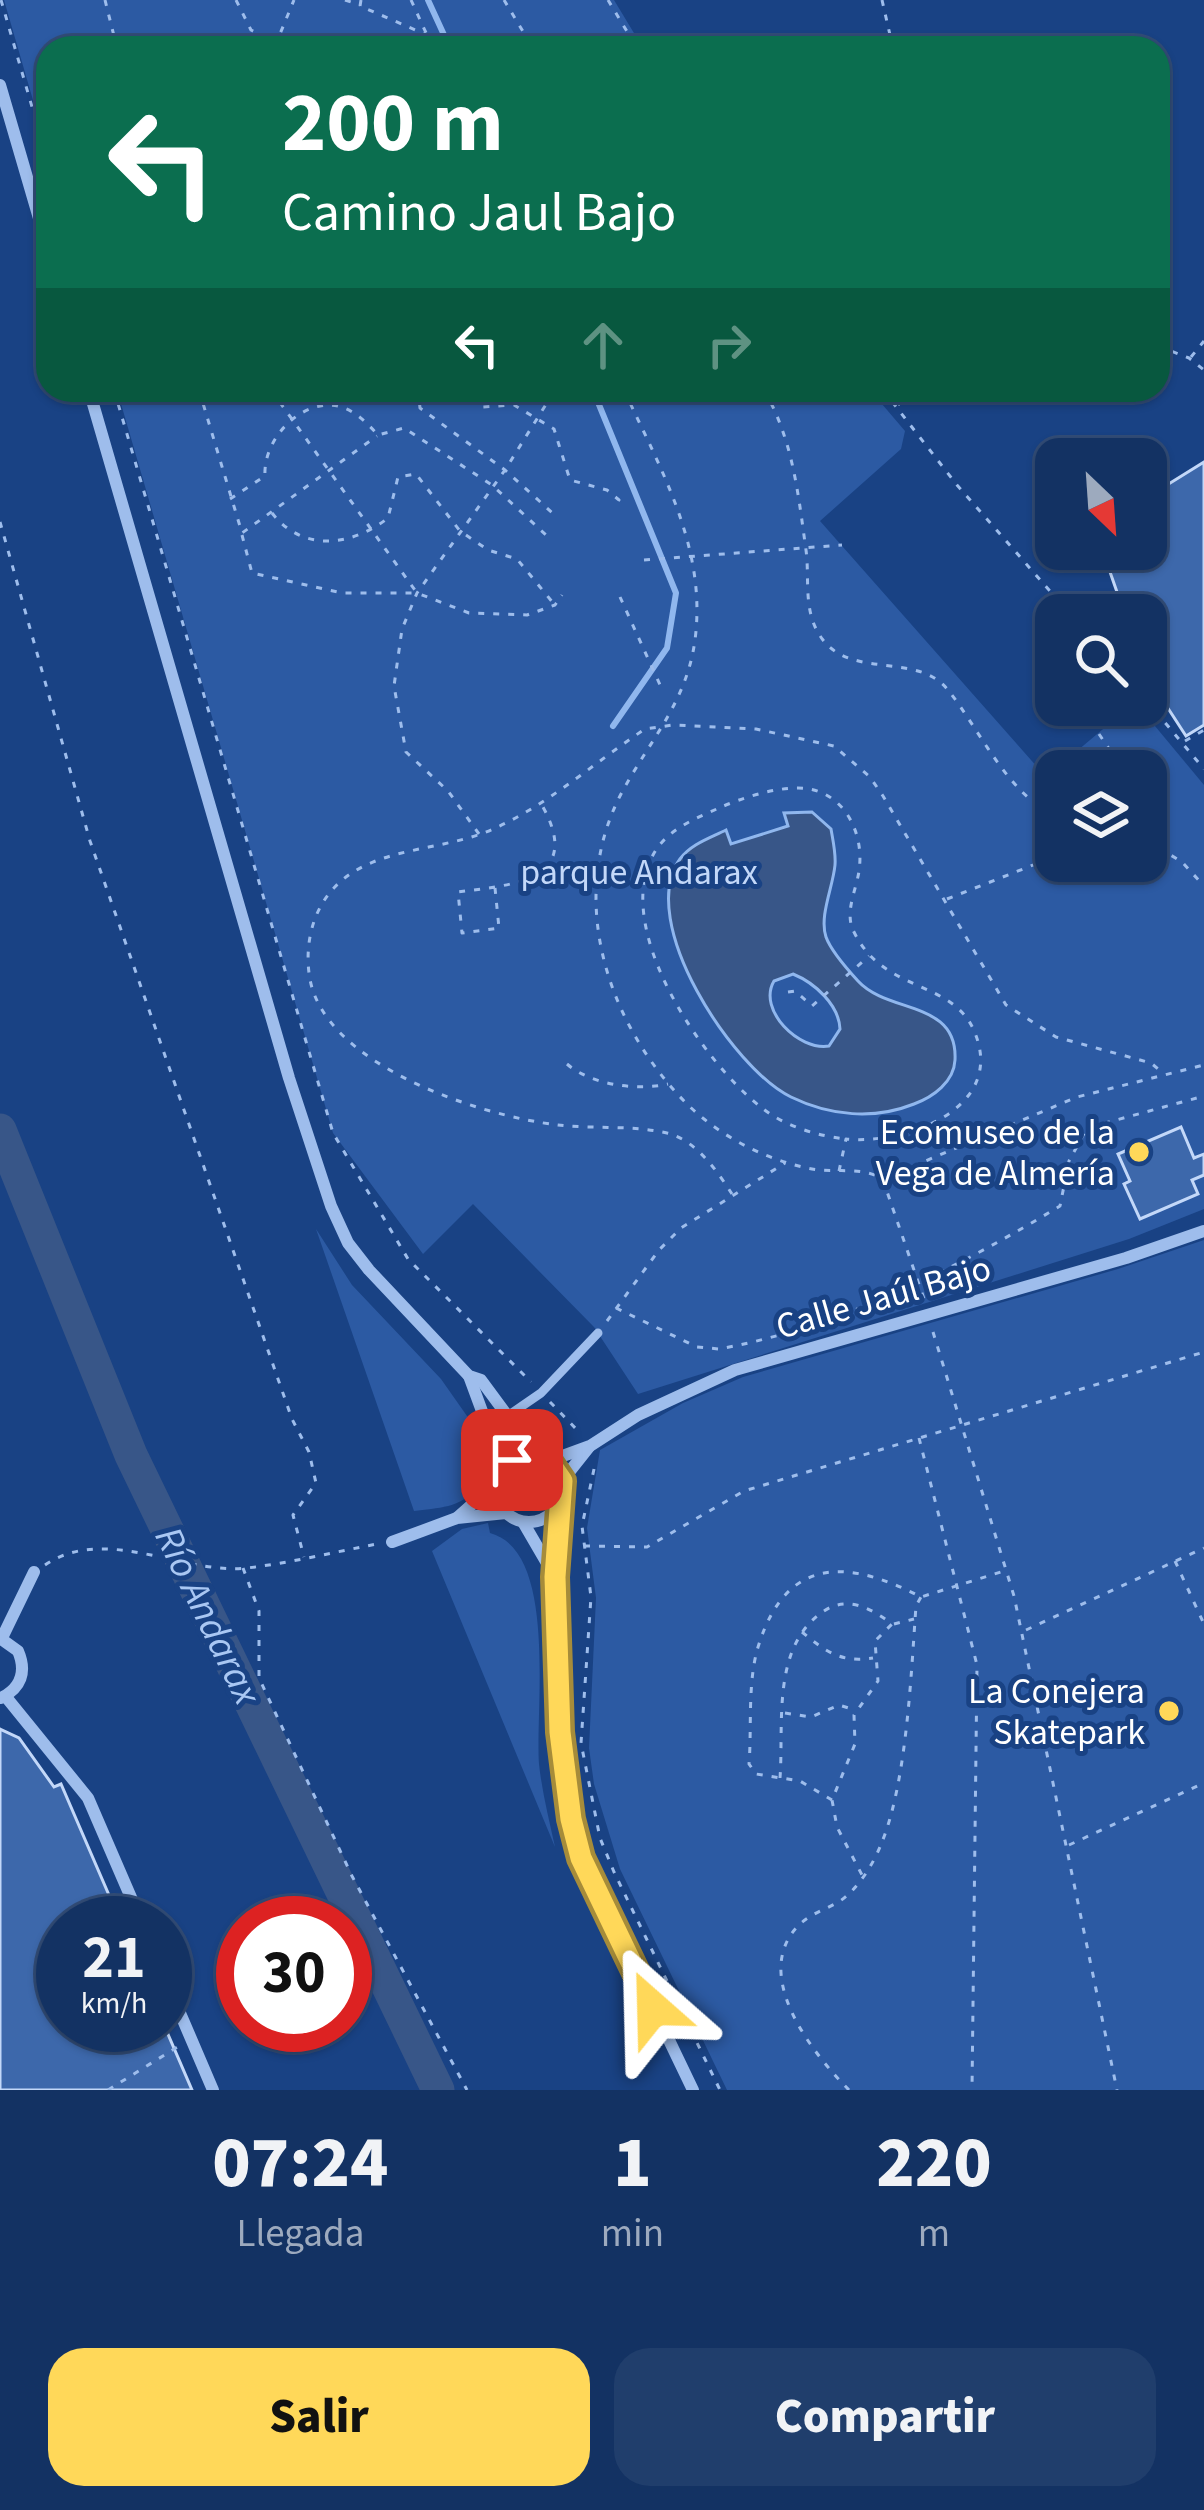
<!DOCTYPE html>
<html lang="es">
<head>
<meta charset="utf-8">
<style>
	body { margin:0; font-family:"Source Sans 3",sans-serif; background:#203e6c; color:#f1f3f6; height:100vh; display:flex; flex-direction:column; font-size:45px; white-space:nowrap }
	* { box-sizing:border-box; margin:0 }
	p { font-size:39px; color:#9daabe }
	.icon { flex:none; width:66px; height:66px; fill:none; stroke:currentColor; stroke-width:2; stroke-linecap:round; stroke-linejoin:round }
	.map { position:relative; height:2090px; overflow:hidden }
	.side { display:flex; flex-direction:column; background:#133263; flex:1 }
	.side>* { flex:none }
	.top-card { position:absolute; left:36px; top:36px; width:1134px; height:366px; border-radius:36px; box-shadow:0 3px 9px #0004,0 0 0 3px #324d78; background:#0b6e4f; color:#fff; overflow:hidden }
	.needle { width:78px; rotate:155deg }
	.fabs { position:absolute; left:1035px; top:438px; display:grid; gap:24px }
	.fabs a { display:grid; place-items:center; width:132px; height:132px; border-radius:24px; background:#133263; box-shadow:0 3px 9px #0004,0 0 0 3px #324d78; font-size:60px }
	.speed { position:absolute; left:36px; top:1896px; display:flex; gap:24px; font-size:60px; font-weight:700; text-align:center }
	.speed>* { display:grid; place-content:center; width:156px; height:156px; border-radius:50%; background:#133263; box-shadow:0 3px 9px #0004,0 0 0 3px #324d78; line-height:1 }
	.speed small { font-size:30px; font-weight:400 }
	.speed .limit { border:18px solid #d22; background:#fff; color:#111 }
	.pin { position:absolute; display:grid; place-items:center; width:102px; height:102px; color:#fff; margin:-51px; border-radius:24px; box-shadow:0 6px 18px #0006 }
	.me { position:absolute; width:132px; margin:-66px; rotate:335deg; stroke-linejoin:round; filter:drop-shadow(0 0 9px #0008) }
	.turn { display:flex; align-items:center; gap:42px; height:252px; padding:0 48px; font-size:54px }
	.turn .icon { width:156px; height:156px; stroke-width:2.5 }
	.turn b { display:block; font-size:84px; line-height:102px }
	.lanes { display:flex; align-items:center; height:114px; padding:0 48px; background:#0003; justify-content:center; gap:60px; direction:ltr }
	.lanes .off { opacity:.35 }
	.eta { display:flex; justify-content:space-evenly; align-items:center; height:204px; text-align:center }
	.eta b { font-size:72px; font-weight:800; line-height:84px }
	.primary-button { display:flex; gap:24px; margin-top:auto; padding:24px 48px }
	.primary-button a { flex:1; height:138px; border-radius:36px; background:#ffd859; color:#111; font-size:48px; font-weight:800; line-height:138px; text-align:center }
	.primary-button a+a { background:#203e6c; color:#f1f3f6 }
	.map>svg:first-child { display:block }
	.green { fill:#2c5aa3; fill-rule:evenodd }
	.water { fill:#385688; stroke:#90b7ee; stroke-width:3; fill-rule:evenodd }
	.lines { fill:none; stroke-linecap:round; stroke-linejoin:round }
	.stream { stroke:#90b7ee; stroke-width:6 }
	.river { stroke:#385688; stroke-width:33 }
	.building { fill:#3d68ab; stroke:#c3d8f9; stroke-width:3 }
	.path { stroke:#9ebdec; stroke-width:3; stroke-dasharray:6 9; stroke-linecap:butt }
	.service { stroke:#9ebdec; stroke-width:9 }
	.minor { stroke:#9ebdec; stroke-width:12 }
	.route-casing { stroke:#a68c3a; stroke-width:30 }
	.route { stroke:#ffd859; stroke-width:21 }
	.poi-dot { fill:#ffd859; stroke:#194284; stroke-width:4.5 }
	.labels { text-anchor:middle; stroke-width:10; stroke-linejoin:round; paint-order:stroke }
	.park-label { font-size:36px; fill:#c3d8f9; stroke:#194284 }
	.poi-label { font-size:36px; fill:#fff; stroke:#194284; text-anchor:end }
	.street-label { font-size:36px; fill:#fff; stroke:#194284 }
	.water-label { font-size:39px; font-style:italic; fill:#a9c7f3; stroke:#194284 }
</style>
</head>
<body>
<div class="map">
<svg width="1204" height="2090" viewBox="0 0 1204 2090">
	<rect width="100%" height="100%" fill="#194284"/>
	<g class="green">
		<polygon points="4,0 614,0 643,48 48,48 48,152"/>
		<path d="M 117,390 L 870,390 L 905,431 L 901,449 L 820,521 L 1046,777 L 1115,719 L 1140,708 L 1204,785 L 1204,1209 L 1129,1239 L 638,1394 L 594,1327 L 473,1204 L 423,1254 L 333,1133 ZM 1056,771 L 1146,771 L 1146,861 L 1056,861 Z"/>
		<path d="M 316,1229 L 352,1285 L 441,1379 L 474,1426 L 481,1459 L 470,1482 L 476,1488 C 462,1508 437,1508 414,1511 Z"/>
		<polygon points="1204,1240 1204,2090 727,2090 620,1869 594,1784 589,1748 596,1598 587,1528 600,1450 683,1403 743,1377 1118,1269"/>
		<circle cx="529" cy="1489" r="22"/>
		<path d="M 488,1523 L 490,1533 C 558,1551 535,1708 539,1764 C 542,1792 549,1819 555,1847 L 432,1551 L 462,1529 Z"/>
	</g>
	<path class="water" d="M 812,812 L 831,829 C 833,841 836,853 835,865 C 833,887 819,916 826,937 C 831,951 847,969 858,981 C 888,1014 958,1000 955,1060 C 954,1082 933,1097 914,1104 C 874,1120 830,1116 791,1097 C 733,1069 635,921 680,859 C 691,844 710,838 726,830 L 731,844 L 788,826 L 784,813 ZM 793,974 C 815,983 839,1005 840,1029 L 829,1046 C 799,1051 757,1010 774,981 Z"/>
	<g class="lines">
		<g class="stream">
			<polyline points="428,0 450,48"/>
			<polyline points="593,390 676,593 667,648 613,726"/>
		</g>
		<polyline class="river" points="0,1130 131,1455 438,2090"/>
	</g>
	<g class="building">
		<polygon points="1204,462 1204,725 1186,736 1162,699 1156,701 1146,673 1146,615 1125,615 1102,549 1146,549 1146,498"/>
		<polygon points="1181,1127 1194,1158 1204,1154 1204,1175 1192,1180 1198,1194 1140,1219 1124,1184 1130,1181 1118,1154"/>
		<polygon points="0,1729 19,1738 54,1787 61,1784 121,1923 63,1923 63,2025 164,2025 192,2090 0,2090"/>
	</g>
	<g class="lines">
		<g class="path">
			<polyline points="1,0 48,162"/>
			<polyline points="105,0 117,48"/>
			<polyline points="236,0 251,30 286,48"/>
			<polyline points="345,0 360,5"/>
			<polyline points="361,0 360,6 427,35 432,48"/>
			<polyline points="411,0 427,35 414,48"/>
			<polyline points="504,0 533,48"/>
			<polyline points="608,0 637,48"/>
			<polyline points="882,0 893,48"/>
			<polyline points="275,46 294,0"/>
			<polyline points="306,48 336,36 364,48"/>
			<polyline points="1158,346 1189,358 1204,370"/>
			<polyline points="1191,357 1204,341"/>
			<polyline points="114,390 333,1133 408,1259 531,1382"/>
			<polyline points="199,390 242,533 377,436"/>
			<polyline points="271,390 417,593 469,613 527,615 555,605 562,595"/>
			<polyline points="418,390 420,408 505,470 558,518"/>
			<polyline points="459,390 482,407 514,405 554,429 570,480 607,490 619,500 615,509"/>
			<path d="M 624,390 C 660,468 704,543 696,631 C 690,699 652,736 621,794 C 567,898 606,1021 685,1102 C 719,1136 765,1160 812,1169 C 834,1173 866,1166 883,1180 L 924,1299"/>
			<path d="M 764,390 C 793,440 798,493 806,550 C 810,580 802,613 823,640 C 853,679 918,652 948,690 C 980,730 1008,795 1056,816"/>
			<polyline points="883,390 957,485 1071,615"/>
			<polyline points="898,405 914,390"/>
			<path d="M 230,499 L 265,476 C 263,443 294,405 330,405 C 351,406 365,421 378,435 L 404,428 L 492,485 L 546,535"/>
			<path d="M 272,513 C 303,553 352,546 388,518 L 398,477 L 416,474 L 460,531 L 488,550 L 517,559 L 554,604"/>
			<polyline points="0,522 90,841 292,1419 309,1452 316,1483 293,1515 304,1557"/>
			<polyline points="242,535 252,573 342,593 417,593"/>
			<polyline points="644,560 842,545"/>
			<polyline points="620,597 661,687"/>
			<polyline points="1146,700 1204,769"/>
			<polyline points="1099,734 1124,771"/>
			<polyline points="1185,741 1204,730"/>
			<polyline points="479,834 448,791 406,752 394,686 402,629 417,593 505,470 555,390"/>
			<polyline points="1146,840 1182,862 1204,886"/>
			<path d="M 495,888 L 499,928 L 462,933 L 458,892 C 510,885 584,882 543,807"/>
			<polyline points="947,899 1056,856"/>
			<polyline points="788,992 795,991 812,1006 869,956"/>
			<path d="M 567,1064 C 591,1085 637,1091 668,1084"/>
			<path d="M 839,1171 L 846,1139 C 903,1145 1006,1110 975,1033 C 954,979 884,994 854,932 C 844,913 856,891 859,871 C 865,831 842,788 798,788 C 772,788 742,798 719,808 C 697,818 673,827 658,847 C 605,921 703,1063 762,1108 C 784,1126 818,1136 846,1139"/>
			<polyline points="885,1178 1077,1097 1204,1065"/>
			<path d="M 732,1194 C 717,1171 696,1140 667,1133 C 633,1125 593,1129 558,1125 C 480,1116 319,1064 309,973 C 305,940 314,905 340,882 C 380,846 445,851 493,829 C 548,805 595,762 645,729 L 673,725 L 756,729 L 834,746 L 870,777 L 883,796 L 1006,1005 L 1056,1037 L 1151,1063 L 1164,1074"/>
			<path d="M 616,1308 L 697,1347 L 719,1349 C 840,1327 956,1269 1060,1206 L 1069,1161 L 1087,1128 L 1204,1096"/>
			<polyline points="607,1321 659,1250 681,1228 785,1163"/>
			<polyline points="933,1332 1014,1596 1117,2090"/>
			<polyline points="550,1402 581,1434"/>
			<polyline points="919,1438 977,1665 972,2090"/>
			<polyline points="594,1469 582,1526 591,1597 581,1743 600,1838 614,1872 720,2090"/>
			<polyline points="584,1546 647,1547 744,1491 1204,1352"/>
			<polyline points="1175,1561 1204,1624"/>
			<path d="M 45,1565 C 105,1524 183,1575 247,1568 C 290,1563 334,1552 377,1544"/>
			<polyline points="243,1568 259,1611 259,1678 352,1876 467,2090"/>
			<polyline points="894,1624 914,1619"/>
			<polyline points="1026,1630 1204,1548"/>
			<path d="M 802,1632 C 826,1652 841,1663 873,1658"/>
			<polyline points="785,1713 811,1717 839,1705 855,1710"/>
			<path d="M 780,1778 C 784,1723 771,1646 824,1611 C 848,1595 872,1609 892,1624 L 875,1641 L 878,1681 L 854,1715 L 855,1744 L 832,1800 L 837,1827 L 862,1875"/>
			<path d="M 832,1800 L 800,1781 L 756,1774 L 749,1764 C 752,1727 747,1680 759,1644 C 788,1553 852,1561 921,1597 L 1004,1571"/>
			<polyline points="1069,1845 1204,1783"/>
			<polyline points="108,2090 179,2046"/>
			<path d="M 849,2090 C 812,2053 749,1973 800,1924 C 812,1913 827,1909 840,1901 C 859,1888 874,1863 882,1842 C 907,1780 911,1674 916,1606 L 921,1597"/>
		</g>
		<polyline class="service" points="509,1415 541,1393 598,1333"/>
		<g class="minor">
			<polyline points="0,85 48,249"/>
			<polyline points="89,390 289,1078 331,1206 348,1243 369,1270 469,1376 481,1380 537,1456"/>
			<polyline points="469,1376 503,1468"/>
			<circle cx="529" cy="1489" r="33"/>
			<polyline points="549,1461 590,1446 638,1415 735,1370 1126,1258 1204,1231"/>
			<polyline points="562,1481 589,1447"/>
			<path d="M 558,1506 L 559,1566 L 555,1577 C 562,1672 556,1765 581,1857 L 693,2090"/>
			<polyline points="458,1517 495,1484"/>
			<polyline points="523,1522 555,1577"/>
			<polyline points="392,1542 457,1518 506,1513"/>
			<path d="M 0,1638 L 18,1651 C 27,1672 21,1688 1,1698"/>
			<polyline points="2,1638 34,1572"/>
			<polyline points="6,1697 88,1798 142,1923"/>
			<polyline points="165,1978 213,2090"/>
		</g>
	</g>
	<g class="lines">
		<defs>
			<polyline id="route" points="512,1460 537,1456 549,1462 562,1481 555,1577 560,1732 571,1819 581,1858 653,2008"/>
		</defs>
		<use href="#route" class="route-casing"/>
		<use href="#route" class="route"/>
	</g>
	<g class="poi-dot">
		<circle cx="1139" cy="1152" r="12"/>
		<circle cx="1169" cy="1711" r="12"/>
	</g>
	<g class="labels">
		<g class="park-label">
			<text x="639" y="884">parque Andarax</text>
		</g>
		<g class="poi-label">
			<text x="1115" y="1144">Ecomuseo de la<tspan x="1115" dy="41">Vega de Almería</tspan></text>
			<text x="1145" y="1703">La Conejera<tspan x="1145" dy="41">Skatepark</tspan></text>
		</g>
		<g class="street-label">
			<text transform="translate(883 1296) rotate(-16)" y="13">Calle Jaúl Bajo</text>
		</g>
		<g class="water-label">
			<text transform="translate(209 1615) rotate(64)" y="14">Río Andarax</text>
		</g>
	</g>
</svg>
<div class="fabs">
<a><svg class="needle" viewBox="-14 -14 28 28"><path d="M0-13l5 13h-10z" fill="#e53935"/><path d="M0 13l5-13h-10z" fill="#9daabe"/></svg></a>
<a><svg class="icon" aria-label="search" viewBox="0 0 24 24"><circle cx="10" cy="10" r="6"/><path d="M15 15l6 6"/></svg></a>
<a><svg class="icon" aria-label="layers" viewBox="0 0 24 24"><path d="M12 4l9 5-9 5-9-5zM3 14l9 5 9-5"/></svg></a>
</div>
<div class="speed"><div>21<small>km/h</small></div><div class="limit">30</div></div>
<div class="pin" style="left:512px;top:1460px;background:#d93025"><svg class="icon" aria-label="arrive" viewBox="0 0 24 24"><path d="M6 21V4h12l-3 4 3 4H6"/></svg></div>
<svg class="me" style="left:653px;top:2008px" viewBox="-20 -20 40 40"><path d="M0-17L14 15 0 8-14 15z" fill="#ffd859" stroke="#fff" stroke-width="4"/></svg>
<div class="top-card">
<div class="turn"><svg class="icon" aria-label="left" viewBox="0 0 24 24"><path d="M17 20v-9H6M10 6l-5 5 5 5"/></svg><div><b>200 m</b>Camino Jaul Bajo</div></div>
<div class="lanes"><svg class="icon" aria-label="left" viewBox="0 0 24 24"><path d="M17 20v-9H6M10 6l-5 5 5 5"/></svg><svg class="icon off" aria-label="ahead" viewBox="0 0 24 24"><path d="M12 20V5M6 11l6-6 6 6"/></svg><svg class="icon off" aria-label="right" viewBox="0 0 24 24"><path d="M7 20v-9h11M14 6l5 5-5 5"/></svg></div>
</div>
</div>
<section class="side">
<div class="eta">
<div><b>07:24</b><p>Llegada</p></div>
<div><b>1</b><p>min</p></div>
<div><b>220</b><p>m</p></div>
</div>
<div class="primary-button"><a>Salir</a><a>Compartir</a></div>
</section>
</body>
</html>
